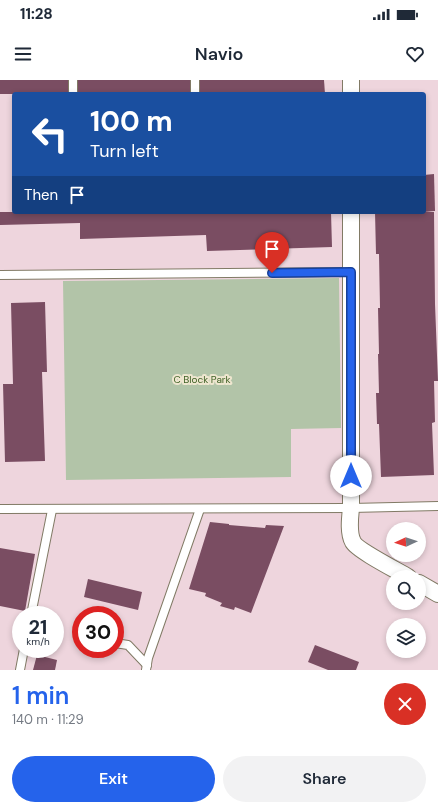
<!DOCTYPE html>
<html lang="en">
<head>
<meta charset="utf-8">
<style>
	body { margin:0; font-family:"DM Sans",sans-serif; background:#f2f2f3; color:#1f2937; height:100vh; display:flex; flex-direction:column; font-size:15px; white-space:nowrap }
	* { box-sizing:border-box; margin:0 }
	p { font-size:13px; color:#747a83 }
	.icon { flex:none; width:22px; height:22px; fill:none; stroke:currentColor; stroke-width:2; stroke-linecap:round; stroke-linejoin:round }
	.map { position:relative; height:590px; overflow:hidden }
	.details { display:flex; flex-direction:column; background:#fff; flex:1 }
	.details>* { flex:none }
	.guide { position:absolute; left:12px; top:12px; width:414px; height:122px; border-radius:4px; box-shadow:0 2px 6px #0003; background:#1a4fa0; color:#fff; overflow:hidden }
	.needle { width:26px; rotate:267deg }
	.tools { position:absolute; left:386px; top:442px; display:grid; gap:8px }
	.tools a { display:grid; place-items:center; width:40px; height:40px; border-radius:50%; background:#fff; box-shadow:0 2px 6px #0003; font-size:20px }
	.speed { position:absolute; left:12px; top:526px; display:flex; gap:8px; font-size:20px; font-weight:700; text-align:center }
	.speed>* { display:grid; place-content:center; width:52px; height:52px; border-radius:50%; background:#fff; box-shadow:0 2px 6px #0003; line-height:1 }
	.speed small { font-size:10px; font-weight:400 }
	.speed .limit { border:6px solid #d22; background:#fff; color:#111 }
	.pin { position:absolute; display:grid; place-items:center; width:34px; height:34px; color:#fff; margin:-41px -17px; border-radius:50% 50% 50% 0; rotate:-45deg; box-shadow:0 0 4px #0007 }
	.pin .icon { rotate:45deg }
	.me { position:absolute; width:44px; margin:-22px; rotate:0deg; stroke-linejoin:round; filter:drop-shadow(0 0 3px #0008) }
	.turn { display:flex; align-items:center; gap:14px; height:84px; padding:0 12px; font-size:18px }
	.turn .icon { width:52px; height:52px; stroke-width:2.5 }
	.turn b { display:block; font-size:28px; line-height:34px }
	.then { display:flex; align-items:center; height:38px; padding:0 12px; background:#0003; gap:8px; font-size:15px }
	.round { display:grid; place-items:center; flex:none; width:42px; height:42px; border-radius:21px; background:#f2f2f3 }
	.headline { display:flex; align-items:center; justify-content:space-between; height:68px; padding:0 12px }
	h1 { font-size:24px; font-weight:600; line-height:30px; color:#2563eb }
	.cta { display:flex; gap:8px; margin-top:auto; padding:8px 12px }
	.cta a { flex:1; height:46px; border-radius:24px; background:#2563eb; color:#fff; font-size:16px; font-weight:600; line-height:46px; text-align:center }
	.cta a+a { background:#f2f2f3; color:#1f2937 }
	.status { display:flex; justify-content:space-between; align-items:center; height:28px; padding:0 20px; background:#fff; direction:ltr }
	.status svg { height:11px; fill:currentColor }
	header { display:flex; justify-content:space-between; align-items:center; height:52px; padding:0 12px; background:#fff; font-size:18px; font-weight:600 }
	.map>svg:first-child { display:block }
	.industrial { fill:#eed5dd; fill-rule:evenodd }
	.green { fill:#b2c4a8 }
	.building { fill:#7a4d62 }
	.lines { fill:none; stroke-linecap:round; stroke-linejoin:round }
	.service-casing { stroke:#817a65; stroke-width:10 }
	.minor-casing { stroke:#817a65; stroke-width:18 }
	.service { stroke:#fff; stroke-width:8 }
	.minor { stroke:#fff; stroke-width:16 }
	.route-casing { stroke:#184099; stroke-width:10 }
	.route { stroke:#2563eb; stroke-width:7 }
	.labels { text-anchor:middle; stroke-width:4; stroke-linejoin:round; paint-order:stroke }
	.park-label { font-size:10px; fill:#406226; stroke:#eee6cf }
</style>
</head>
<body>
<div class="status"><b>11:28</b><svg viewBox="0 0 49 12"><path d="M0 12V9h3v3zM5 12V6h3v6zM10 12V3h3v9zM15 12V0h3v12zM26 1h20v11H26zM47 4h2v5h-2z"/></svg></div>
<header><svg class="icon" aria-label="menu" viewBox="0 0 24 24"><path d="M4 6h16M4 12h16M4 18h16"/></svg>Navio<svg class="icon" aria-label="heart" viewBox="0 0 24 24"><path d="M12 20l-8-8c-3-5 5-10 8-4 3-6 11-1 8 4z"/></svg></header>
<div class="map">
<svg width="438" height="590" viewBox="0 0 438 590">
	<rect width="100%" height="100%" fill="#eee6cf"/>
	<path class="industrial" d="M 0,0 L 438,0 L 438,590 L 0,590 ZM 14,14 L 424,14 L 424,132 L 14,132 ZM 393,449 L 419,449 L 419,475 L 393,475 ZM 393,497 L 419,497 L 419,523 L 393,523 ZM 21,535 L 55,535 L 55,569 L 21,569 ZM 81,535 L 115,535 L 115,569 L 81,569 ZM 393,545 L 419,545 L 419,571 L 393,571 Z"/>
	<polygon class="green" points="339,198 341,348 291,349 291,397 66,400 63,201"/>
	<g class="building">
		<rect x="0" y="0" width="68" height="14"/>
		<rect x="78" y="0" width="112" height="14"/>
		<polygon points="200,0 324,0 325,14 200,14"/>
		<polygon points="434,94 435,131 424,132 424,95"/>
		<polygon points="0,132 331,132 332,167 207,171 206,155 80,159 80,143 0,145"/>
		<polygon points="375,132 434,132 435,224 438,301 434,301 435,342 432,343 434,395 381,397 379,344 377,344 376,313 379,313 378,274 379,274 378,228 380,228 379,174 376,174"/>
		<polygon points="45,222 47,292 42,292 45,381 5,382 3,304 13,304 11,223"/>
		<polygon points="210,442 229,444 229,445 265,448 266,445 284,446 251,533 235,527 234,530 220,526 222,523 205,516 206,513 189,509"/>
		<polygon points="0,468 35,474 25,531 0,526"/>
		<polygon points="88,499 142,512 138,530 84,517"/>
		<polygon points="315,565 359,582 356,590 328,590 308,582"/>
		<polygon points="37,575 57,580 55,590 33,590"/>
	</g>
	<g class="lines">
		<defs>
			<g id="service">
				<polyline points="73,0 73,14"/>
				<polyline points="195,0 195,14"/>
				<polyline points="0,195 351,192"/>
				<polyline points="0,429 351,428 438,426"/>
				<polyline points="31,535 52,430"/>
				<polyline points="115,563 128,565 147,585"/>
				<polyline points="20,590 24,569"/>
				<polyline points="146,590 148,578 200,429"/>
			</g>
			<g id="minor">
				<polyline points="351,0 351,14"/>
				<path d="M 351,132 L 351,428 C 350,438 348,453 353,462 C 357,470 398,491 408,497"/>
				<polyline points="419,503 438,514"/>
			</g>
		</defs>
		<use href="#service" class="service-casing"/>
		<use href="#minor" class="minor-casing"/>
		<use href="#service" class="service"/>
		<use href="#minor" class="minor"/>
	</g>
	<g class="lines">
		<defs>
			<polyline id="route" points="272,193 351,192 351,396"/>
		</defs>
		<use href="#route" class="route-casing"/>
		<use href="#route" class="route"/>
	</g>
	<g class="labels">
		<g class="park-label">
			<text x="202" y="303">C Block Park</text>
		</g>
	</g>
</svg>
<div class="tools">
<a><svg class="needle" viewBox="-14 -14 28 28"><path d="M0-13l5 13h-10z" fill="#e53935"/><path d="M0 13l5-13h-10z" fill="#747a83"/></svg></a>
<a><svg class="icon" aria-label="search" viewBox="0 0 24 24"><circle cx="10" cy="10" r="6"/><path d="M15 15l6 6"/></svg></a>
<a><svg class="icon" aria-label="layers" viewBox="0 0 24 24"><path d="M12 4l9 5-9 5-9-5zM3 14l9 5 9-5"/></svg></a>
</div>
<div class="speed"><div>21<small>km/h</small></div><div class="limit">30</div></div>
<div class="pin" style="left:272px;top:193px;background:#d93025"><svg class="icon" aria-label="arrive" viewBox="0 0 24 24"><path d="M6 21V4h12l-3 4 3 4H6"/></svg></div>
<svg class="me" style="left:351px;top:396px" viewBox="-20 -20 40 40"><circle r="19" fill="#fff"/><path d="M0-13L10 11 0 6-10 11z" fill="#2563eb"/></svg>
<div class="guide">
<div class="turn"><svg class="icon" aria-label="left" viewBox="0 0 24 24"><path d="M17 20v-9H6M10 6l-5 5 5 5"/></svg><div><b>100 m</b>Turn left</div></div>
<div class="then">Then<svg class="icon" aria-label="arrive" viewBox="0 0 24 24"><path d="M6 21V4h12l-3 4 3 4H6"/></svg></div>
</div>
</div>
<section class="details">
<div class="headline"><div><h1>1 min</h1><p>140 m · 11:29</p></div><a class="round" style="background:#d93025;color:#fff"><svg class="icon" aria-label="close" viewBox="0 0 24 24"><path d="M6 6l12 12M18 6L6 18"/></svg></a></div>
<div class="cta"><a>Exit</a><a>Share</a></div>
</section>
</body>
</html>
